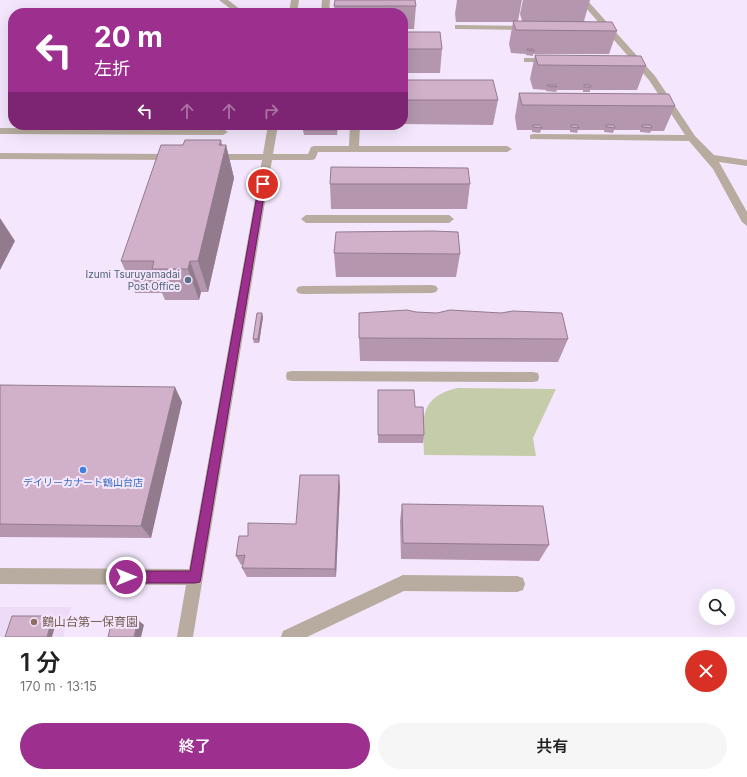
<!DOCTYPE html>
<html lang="ja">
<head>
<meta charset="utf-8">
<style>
	body { margin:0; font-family:Inter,"Noto Sans JP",sans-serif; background:#f6f6f6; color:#222; height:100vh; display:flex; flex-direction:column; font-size:15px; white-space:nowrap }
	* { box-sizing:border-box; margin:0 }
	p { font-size:13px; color:#767676 }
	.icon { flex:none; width:22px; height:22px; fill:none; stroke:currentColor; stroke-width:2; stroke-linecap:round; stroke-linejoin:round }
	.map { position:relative; height:637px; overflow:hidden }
	.details { display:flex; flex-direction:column; background:#fff; flex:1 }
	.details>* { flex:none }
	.guide { position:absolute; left:8px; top:8px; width:400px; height:122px; border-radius:16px; box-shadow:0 4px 16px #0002; background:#9d2f8f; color:#fff; overflow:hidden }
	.controls { position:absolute; left:699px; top:589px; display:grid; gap:8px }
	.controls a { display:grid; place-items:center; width:36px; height:36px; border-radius:50%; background:#fff; box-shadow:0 4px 16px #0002; font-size:20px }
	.pin { position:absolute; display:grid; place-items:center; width:34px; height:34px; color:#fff; margin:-17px; border:2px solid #fff; border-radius:50%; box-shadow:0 1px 4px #0007 }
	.me { position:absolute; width:44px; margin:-22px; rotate:90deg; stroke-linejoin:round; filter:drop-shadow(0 0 3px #0008) }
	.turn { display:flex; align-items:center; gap:14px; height:84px; padding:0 20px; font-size:18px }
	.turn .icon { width:52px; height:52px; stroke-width:2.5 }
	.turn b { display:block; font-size:28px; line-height:34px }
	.lanes { display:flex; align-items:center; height:38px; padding:0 20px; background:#0003; justify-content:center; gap:20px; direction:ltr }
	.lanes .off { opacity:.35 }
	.round { display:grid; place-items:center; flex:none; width:42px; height:42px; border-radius:21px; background:#f6f6f6 }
	.headline { display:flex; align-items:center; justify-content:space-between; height:68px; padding:0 20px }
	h1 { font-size:24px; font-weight:600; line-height:30px }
	.button { display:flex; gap:8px; margin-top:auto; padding:8px 20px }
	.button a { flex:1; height:46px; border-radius:24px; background:#9d2f8f; color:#fff; font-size:16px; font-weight:600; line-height:46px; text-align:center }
	.button a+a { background:#f6f6f6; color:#222 }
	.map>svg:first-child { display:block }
	.built { fill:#eddbf8 }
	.green { fill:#c5cca9 }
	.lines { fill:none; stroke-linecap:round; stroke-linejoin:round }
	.minor { fill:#b7ac9f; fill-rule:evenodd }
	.wall { fill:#b497ae }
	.shaded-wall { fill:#927b8d }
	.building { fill:#d1b0ca; stroke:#927b8d }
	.route { fill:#9d2f8f; stroke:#661f5d }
	.service-dot { fill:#5c6f8a; stroke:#f4e7fd; stroke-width:1.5 }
	.shop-dot { fill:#3f7fe0; stroke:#f4e7fd; stroke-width:1.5 }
	.education-dot { fill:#8d6e63; stroke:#f4e7fd; stroke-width:1.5 }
	.labels { text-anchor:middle; stroke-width:4; stroke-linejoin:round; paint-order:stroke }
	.service-label { font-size:10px; fill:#4e5e75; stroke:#f4e7fd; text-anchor:end }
	.shop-label { font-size:10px; fill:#366cbe; stroke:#f4e7fd }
	.near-education-label { font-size:12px; fill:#785e54; stroke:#f4e7fd; text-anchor:start }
</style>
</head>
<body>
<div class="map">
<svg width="747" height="637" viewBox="0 0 747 637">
	<rect width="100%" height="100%" fill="#f4e7fd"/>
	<polygon class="built" points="0,607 71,607 63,637 0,637"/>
	<path class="green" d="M 458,388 L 556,389 L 533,438 L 536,456 L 424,455 C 423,421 417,397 458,388 Z"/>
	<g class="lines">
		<g class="minor">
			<polygon points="219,0 228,0 245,13 236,13"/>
			<polygon points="291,0 299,0 297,13 289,13"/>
			<polygon points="322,0 330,0 329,13 321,13"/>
			<polygon points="579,0 587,0 655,76 695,136 714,155 747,160 747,166 719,162 747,212 747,226 742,222 713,169 689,141 530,139 530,135 533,134 685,135 649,80"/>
			<polygon points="455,25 529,26 533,28 529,30 458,29 455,29"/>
			<polygon points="524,58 549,58 553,60 549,62 524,62"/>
			<polygon points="268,125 278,125 273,154 308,154 311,147 314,146 349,146 350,125 360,125 359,146 507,146 512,149 507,152 318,152 315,159 312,160 272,160 193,637 177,637 186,585 0,584 0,568 189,569 262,160 213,160 208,157 213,154 263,154"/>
			<polygon points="0,128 223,129 228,132 223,135 0,134"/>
			<polygon points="0,153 173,154 178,157 173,160 0,159"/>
			<polygon points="306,215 449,215 454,219 449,223 306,223 301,219"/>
			<polygon points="432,285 436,286 438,289 436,292 432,293 302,294 298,293 296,290 298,287 302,286"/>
			<polygon points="292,371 533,372 538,373 539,377 538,381 533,382 292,381 287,380 286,376 287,372"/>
			<polygon points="403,575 517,576 523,578 525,584 523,590 517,592 404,591 307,637 281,637 283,631"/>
		</g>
	</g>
	<g class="wall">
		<polygon points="457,0 522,0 518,21 522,21 520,14 523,0 590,0 584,21 617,31 609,54 533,54 533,56 526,55 526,54 511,53 509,44 513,22 456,22 455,14"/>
		<polygon points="334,6 416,6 414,29 403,29 403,13 335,13"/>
		<polygon points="403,32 442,49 440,73 403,73"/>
		<polygon points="535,55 646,66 637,90 590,90 590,92 583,92 583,90 557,90 556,92 546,91 546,90 533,89 530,79"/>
		<polygon points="403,80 498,100 493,125 403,124"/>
		<polygon points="519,93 675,106 664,131 651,131 650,133 640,132 640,130 614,130 613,133 604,132 604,130 578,130 577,133 570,132 570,130 541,130 540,133 532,132 532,130 517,130 515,117"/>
		<polygon points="338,125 337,135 304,135 303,130"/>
		<polygon points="222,145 226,145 234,178 208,292 201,292 199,300 165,300 162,293 135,293 121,261"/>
		<polygon points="330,184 470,184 467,209 331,209"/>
		<polygon points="334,253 460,254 456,277 336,277"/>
		<polygon points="416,312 568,339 558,362 360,361 359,338"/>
		<polygon points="263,317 259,343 254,343 253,339"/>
		<polygon points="0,385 182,402 151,538 0,537"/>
		<polygon points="378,390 415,407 424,435 423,443 378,443"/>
		<polygon points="340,486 336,577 247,577 242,568 243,564 241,565 236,556 248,536 296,524"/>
		<polygon points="402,504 549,545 539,561 401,559 400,521"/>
	</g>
	<g class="shaded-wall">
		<polygon points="221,140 224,155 226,145 234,178 208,292 198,261"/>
		<polygon points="0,218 15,241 0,270"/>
		<polygon points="190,261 201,292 199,300 188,269"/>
		<polygon points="262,313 263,317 259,343 258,339"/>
		<polygon points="175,387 182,402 151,538 141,526"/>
		<polygon points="339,475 340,486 336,577 335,569"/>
		<polygon points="53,616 57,619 52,637 47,637"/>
		<polygon points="138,620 144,625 141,637 134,637"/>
	</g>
	<g class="building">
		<polygon points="335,0 415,0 416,6 334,6"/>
		<polygon points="513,21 612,22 617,31 516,30"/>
		<polygon points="403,32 440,32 442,49 403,49"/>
		<polygon points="527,49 533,49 534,51 527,50"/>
		<polygon points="535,55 641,56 646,66 538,65"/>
		<polygon points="403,80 493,80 498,100 403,100"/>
		<polygon points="547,85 556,85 557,87 547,86"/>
		<polygon points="584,85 590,85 591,87 584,87"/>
		<polygon points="519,93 669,94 675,106 522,105"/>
		<polygon points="304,125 337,125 337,130 303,130"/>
		<polygon points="533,125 540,125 542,128 533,127"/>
		<polygon points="571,125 577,125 579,128 571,127"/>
		<polygon points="606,125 614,125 615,128 606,127"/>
		<polygon points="642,125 651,125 652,128 642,127"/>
		<polygon points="185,140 221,140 219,145 226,145 198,261 190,261 188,269 152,269 154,261 121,261 161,145 183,145"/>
		<polygon points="331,167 468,168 470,184 330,184"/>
		<polygon points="433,231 458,232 460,254 334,253 336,232"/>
		<polygon points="407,310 416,312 437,313 450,310 501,313 513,311 562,313 568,339 359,338 359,313"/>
		<polygon points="257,313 262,313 258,339 253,339"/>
		<polygon points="0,385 175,387 141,526 0,524"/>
		<polygon points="378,390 414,390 415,407 423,407 424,435 378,435"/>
		<polygon points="300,475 339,475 335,569 242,568 245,555 236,556 239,536 248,536 248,523 296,524"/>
		<polygon points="402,504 543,506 549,545 403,543"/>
		<polygon points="12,616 53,616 47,637 5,637"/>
		<polygon points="112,620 138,620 134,637 108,637"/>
	</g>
	<polygon class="route" points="263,181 266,184 201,577 200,582 195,583 126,583 122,581 120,577 122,573 126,571 190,571 259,184"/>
	<circle class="service-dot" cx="188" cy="280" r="4"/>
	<circle class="shop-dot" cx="83" cy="470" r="4"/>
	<circle class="education-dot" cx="34" cy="622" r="4"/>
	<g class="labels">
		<g class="service-label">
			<text x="180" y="278">Izumi Tsuruyamadai<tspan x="180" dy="12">Post Office</tspan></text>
		</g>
		<g class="shop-label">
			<text x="83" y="486">デイリーカナート鶴山台店</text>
		</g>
		<g class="near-education-label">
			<text x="42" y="626">鶴山台第一保育園</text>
		</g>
	</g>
</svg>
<div class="controls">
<a><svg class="icon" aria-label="search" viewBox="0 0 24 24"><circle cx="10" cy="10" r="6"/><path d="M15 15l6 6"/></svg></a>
</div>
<div class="pin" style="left:263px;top:184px;background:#d93025"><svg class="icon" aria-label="arrive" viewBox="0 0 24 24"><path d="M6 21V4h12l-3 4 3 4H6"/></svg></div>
<svg class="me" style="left:126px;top:577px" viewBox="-20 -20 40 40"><circle r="17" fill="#9d2f8f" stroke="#fff" stroke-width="3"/><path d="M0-11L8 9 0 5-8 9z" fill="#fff"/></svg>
<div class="guide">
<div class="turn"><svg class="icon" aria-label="left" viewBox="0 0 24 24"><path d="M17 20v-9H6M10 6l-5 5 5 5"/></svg><div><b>20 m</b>左折</div></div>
<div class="lanes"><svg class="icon" aria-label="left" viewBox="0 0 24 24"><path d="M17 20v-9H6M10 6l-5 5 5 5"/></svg><svg class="icon off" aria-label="ahead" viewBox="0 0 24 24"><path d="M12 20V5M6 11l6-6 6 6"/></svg><svg class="icon off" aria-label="ahead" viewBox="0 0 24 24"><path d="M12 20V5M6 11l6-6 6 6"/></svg><svg class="icon off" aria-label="right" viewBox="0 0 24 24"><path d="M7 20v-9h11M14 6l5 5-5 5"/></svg></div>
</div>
</div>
<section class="details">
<div class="headline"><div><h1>1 分</h1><p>170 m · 13:15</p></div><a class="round" style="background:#d93025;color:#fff"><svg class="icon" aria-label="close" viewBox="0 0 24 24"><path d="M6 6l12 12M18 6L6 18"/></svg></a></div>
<div class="button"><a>終了</a><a>共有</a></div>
</section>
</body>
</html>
